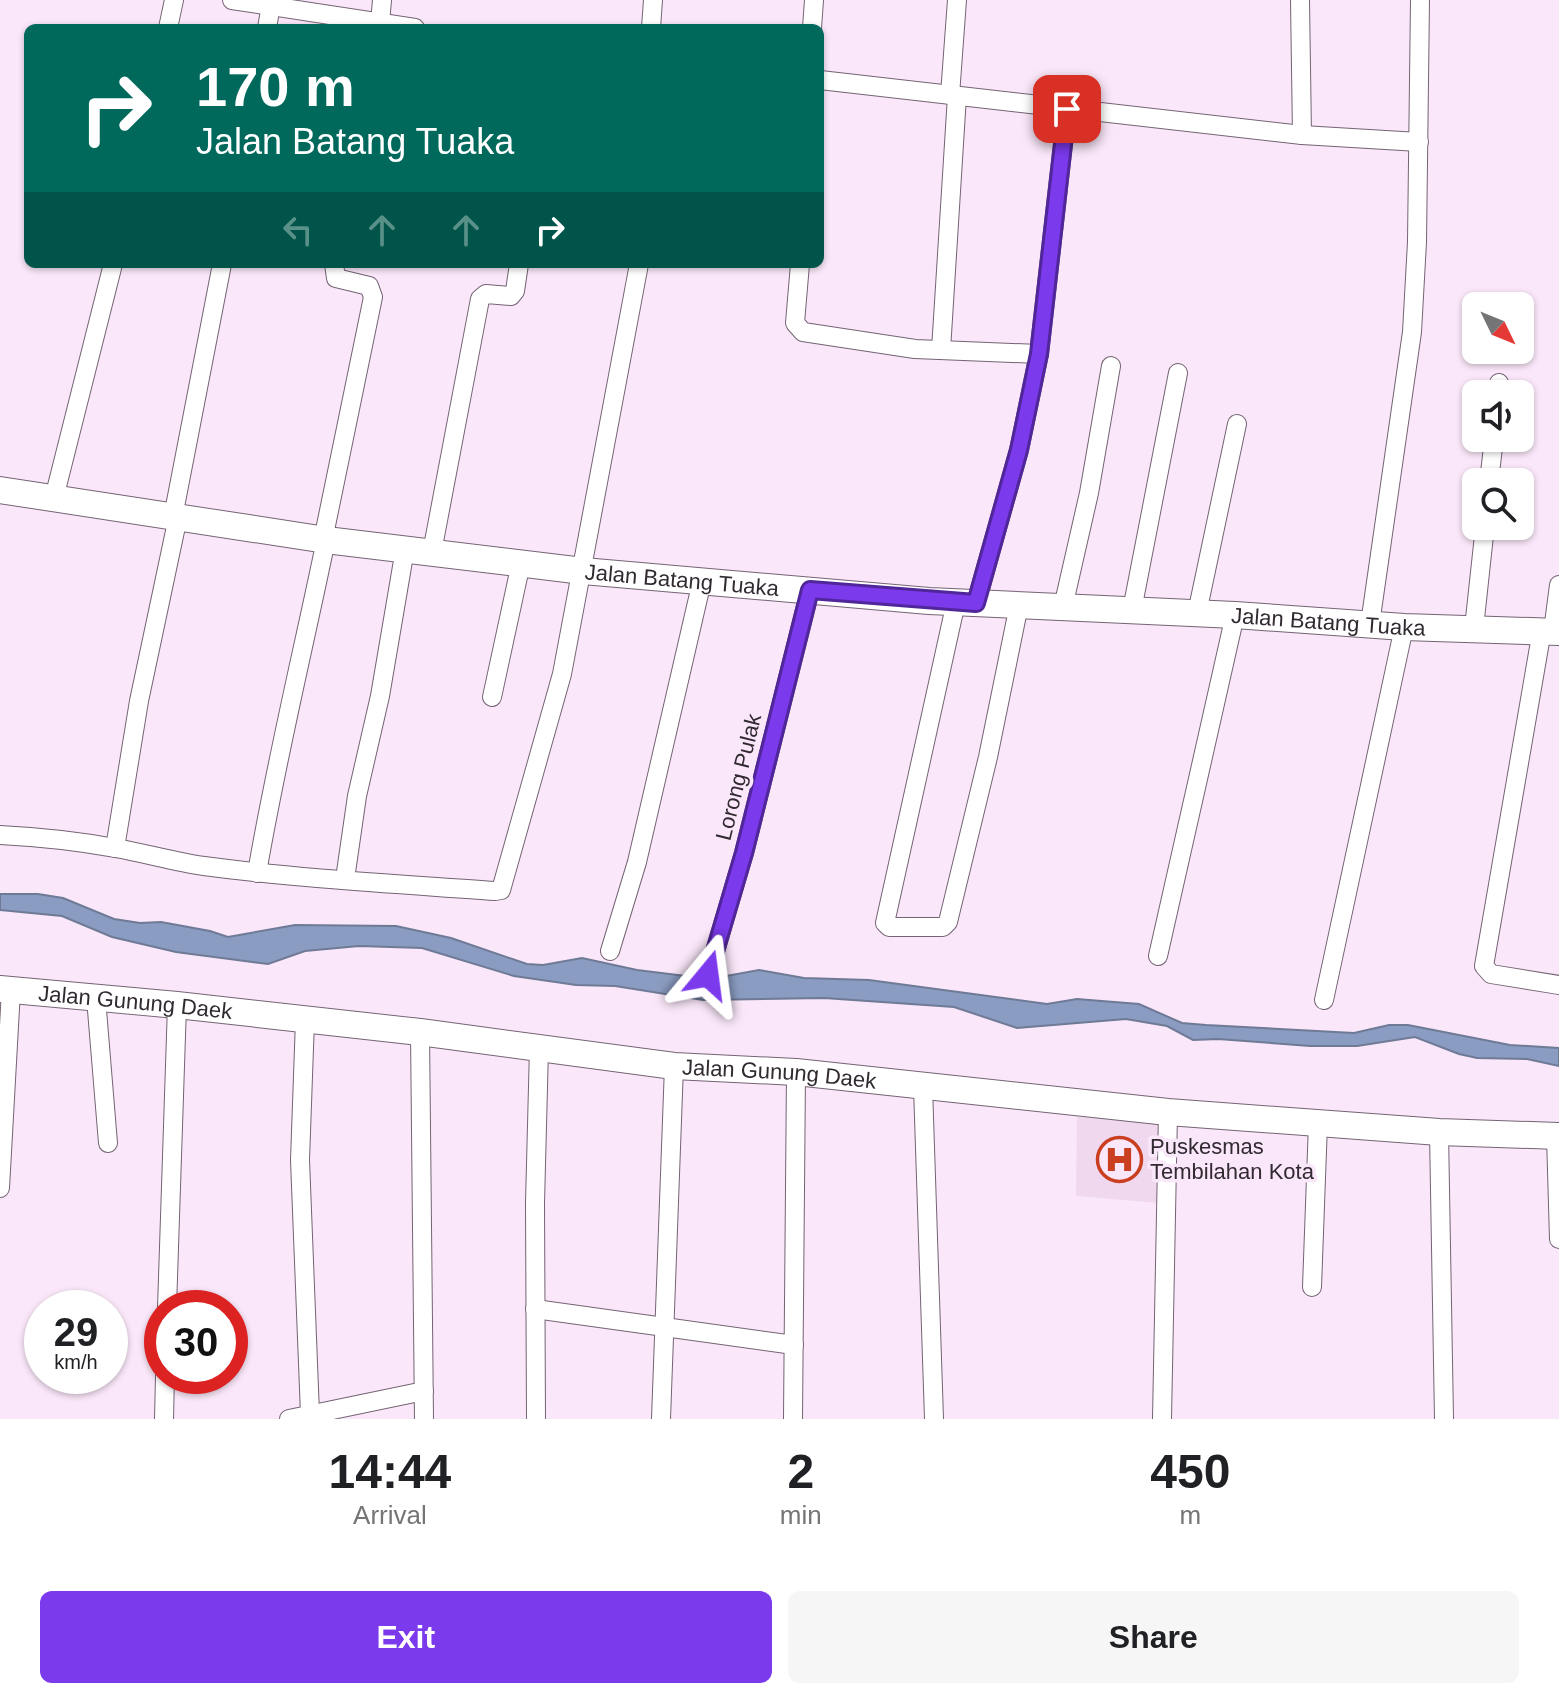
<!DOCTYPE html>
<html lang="en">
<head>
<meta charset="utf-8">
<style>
	body { margin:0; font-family:Helvetica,sans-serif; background:#f6f6f6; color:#202124; height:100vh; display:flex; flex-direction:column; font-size:30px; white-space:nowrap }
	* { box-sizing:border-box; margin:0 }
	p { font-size:26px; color:#757577 }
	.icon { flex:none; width:44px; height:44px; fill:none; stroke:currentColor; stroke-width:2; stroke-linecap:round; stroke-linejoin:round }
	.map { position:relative; height:1419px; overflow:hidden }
	.panel { display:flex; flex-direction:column; background:#fff; flex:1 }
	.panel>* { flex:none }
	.guide { position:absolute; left:24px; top:24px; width:800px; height:244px; border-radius:12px; box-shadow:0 2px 6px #0004; background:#00695c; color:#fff; overflow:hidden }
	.needle { width:52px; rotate:133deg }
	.buttons { position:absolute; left:1462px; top:292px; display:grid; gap:16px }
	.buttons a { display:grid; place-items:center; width:72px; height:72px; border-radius:12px; background:#fff; box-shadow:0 2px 6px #0004; font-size:40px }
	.speed { position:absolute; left:24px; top:1290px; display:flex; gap:16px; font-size:40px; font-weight:700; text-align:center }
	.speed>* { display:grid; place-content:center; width:104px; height:104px; border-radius:50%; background:#fff; box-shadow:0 2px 6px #0004; line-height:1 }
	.speed small { font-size:20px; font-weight:400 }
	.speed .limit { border:12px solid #d22; background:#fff; color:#111 }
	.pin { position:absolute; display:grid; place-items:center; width:68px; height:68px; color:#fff; margin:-34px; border-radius:16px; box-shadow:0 4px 12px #0006 }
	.me { position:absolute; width:88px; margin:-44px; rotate:16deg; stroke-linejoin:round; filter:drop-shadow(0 0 6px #0008) }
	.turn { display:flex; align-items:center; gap:28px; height:168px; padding:0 40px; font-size:36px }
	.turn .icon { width:104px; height:104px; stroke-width:2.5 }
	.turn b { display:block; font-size:56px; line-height:68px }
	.lanes { display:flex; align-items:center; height:76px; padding:0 40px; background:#0003; justify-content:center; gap:40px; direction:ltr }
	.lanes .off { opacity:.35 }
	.eta { display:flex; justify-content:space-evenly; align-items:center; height:136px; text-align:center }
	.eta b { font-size:48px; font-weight:800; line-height:56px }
	.cta { display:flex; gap:16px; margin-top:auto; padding:16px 40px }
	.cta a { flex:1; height:92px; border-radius:12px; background:#7c3aed; color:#fff; font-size:32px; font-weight:800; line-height:92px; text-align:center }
	.cta a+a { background:#f6f6f6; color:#202124 }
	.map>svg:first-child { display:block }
	.built { fill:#f0d8ef }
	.water { fill:#8a9cc1; stroke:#6f7a96; stroke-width:2 }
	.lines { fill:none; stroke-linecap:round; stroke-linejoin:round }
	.street-casing { stroke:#746473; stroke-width:20 }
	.secondary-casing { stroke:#746473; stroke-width:28 }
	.street { stroke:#fff; stroke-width:18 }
	.secondary { stroke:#fff; stroke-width:26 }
	.route-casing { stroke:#51269a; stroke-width:20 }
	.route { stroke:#7c3aed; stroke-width:14 }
	.labels { text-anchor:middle; stroke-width:7; stroke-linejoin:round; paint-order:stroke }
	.street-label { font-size:22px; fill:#312b31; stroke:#fae7f9 }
	.poi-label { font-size:22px; fill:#312b31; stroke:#fae7f9; text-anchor:start }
</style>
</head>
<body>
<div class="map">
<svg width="1559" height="1419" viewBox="0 0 1559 1419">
	<rect width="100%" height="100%" fill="#fae7f9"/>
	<polygon class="built" points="1077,1117 1162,1122 1159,1203 1076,1196"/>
	<polygon class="water" points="0,894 38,894 63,898 114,919 140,923 161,922 210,931 228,937 295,925 396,926 451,938 527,964 543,965 582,958 637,970 710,979 759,970 804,978 869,980 1047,1004 1077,999 1139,1004 1182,1023 1206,1025 1354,1033 1389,1025 1408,1025 1510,1045 1559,1048 1559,1066 1527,1059 1477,1058 1459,1054 1415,1037 1357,1046 1310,1046 1218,1039 1193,1040 1167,1026 1126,1019 1017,1028 954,1007 824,998 703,1000 615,986 576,985 514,976 422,948 359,946 305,951 268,964 176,952 112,937 62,916 0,910"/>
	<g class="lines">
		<defs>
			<g id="street">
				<polyline points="232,0 415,28"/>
				<polyline points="1300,0 1302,135"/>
				<polyline points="380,23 382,0"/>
				<polyline points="168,28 174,0"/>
				<polyline points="267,28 271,5"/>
				<polyline points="651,28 653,0"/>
				<polyline points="812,28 814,0"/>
				<polyline points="820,80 1302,135 1419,142"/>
				<polyline points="950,95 957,0"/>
				<polyline points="800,264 795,323 803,332 915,349 1039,354"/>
				<polyline points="941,350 957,96"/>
				<polyline points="1498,394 1499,383"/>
				<polyline points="1489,482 1494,438"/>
				<polyline points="54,498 113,264"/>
				<polyline points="173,517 222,264"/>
				<polyline points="323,540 373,297 369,286 336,278 334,264"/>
				<polyline points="432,552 480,299 486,294 511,296 515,291 519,264"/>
				<polyline points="956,602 885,923 889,927 943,927 948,922 988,757 1019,605"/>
				<polyline points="976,603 1019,450 1039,354 1067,109"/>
				<polyline points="1063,607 1089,493 1111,366"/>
				<polyline points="1132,610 1178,373"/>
				<polyline points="1197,613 1237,424"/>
				<polyline points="1370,624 1412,332 1417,242 1420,0"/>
				<polyline points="1474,628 1485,526"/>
				<polyline points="1542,630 1484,966 1491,974 1559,985"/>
				<polyline points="1553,631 1559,585"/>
				<polyline points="492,697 521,563"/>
				<path d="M 0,835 C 39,837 77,841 115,848 C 145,853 174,862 204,866 C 301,879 398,884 495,891 L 501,890 L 562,674 L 639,264"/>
				<polyline points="115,848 139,701 178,517"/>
				<path d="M 257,873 C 276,761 303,651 326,540"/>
				<polyline points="345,879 357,796 380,696 405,549"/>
				<polyline points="610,951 637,862 702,581"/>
				<polyline points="1158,956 1235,615"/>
				<polyline points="708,975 744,853 810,590"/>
				<polyline points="96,998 108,1143"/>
				<polyline points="1324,1000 1404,627"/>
				<polyline points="305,1020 300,1160 310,1414"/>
				<polyline points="420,1032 424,1419"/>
				<polyline points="923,1087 934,1419"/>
				<polyline points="1439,1132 1444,1419"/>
				<polyline points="1556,1136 1559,1239"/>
				<polyline points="0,1188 11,990"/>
				<polyline points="1312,1287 1318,1123"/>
				<polyline points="167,1308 177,1005"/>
				<polyline points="535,1309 794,1345"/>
				<polyline points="164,1419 165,1376"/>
				<polyline points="289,1419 424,1391"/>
				<polyline points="536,1419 535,1203 539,1048"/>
				<polyline points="661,1419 674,1066"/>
				<polyline points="793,1419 796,1072"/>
				<polyline points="1162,1419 1168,1112"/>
			</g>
			<g id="secondary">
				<path id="s1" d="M 0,490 L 326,540 L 583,571 L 929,601 L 1235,615 L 1404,627 L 1559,632"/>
				<path id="s2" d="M 0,989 L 177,1005 L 420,1032 L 674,1066 L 796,1072 L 1168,1112 L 1439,1132 L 1559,1136"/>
			</g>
		</defs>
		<use href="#street" class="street-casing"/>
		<use href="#secondary" class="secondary-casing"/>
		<use href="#street" class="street"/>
		<use href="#secondary" class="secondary"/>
	</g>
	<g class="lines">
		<defs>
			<polyline id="route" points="708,975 744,853 810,590 976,603 1019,450 1039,354 1067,109"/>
		</defs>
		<use href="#route" class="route-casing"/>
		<use href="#route" class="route"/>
	</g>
	<defs>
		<symbol id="hospital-ring" viewBox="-11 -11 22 22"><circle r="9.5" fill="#fae7f9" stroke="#c93f20" stroke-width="1.5"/><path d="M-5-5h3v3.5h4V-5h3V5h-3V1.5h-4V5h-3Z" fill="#c93f20"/></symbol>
	</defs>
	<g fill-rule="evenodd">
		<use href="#hospital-ring" x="1094" y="1134" width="51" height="51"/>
	</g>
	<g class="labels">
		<g class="street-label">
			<text dy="8" stroke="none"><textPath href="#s1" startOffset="688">Jalan Batang Tuaka</textPath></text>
			<text dy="8" stroke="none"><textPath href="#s1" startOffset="1336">Jalan Batang Tuaka</textPath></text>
			<text transform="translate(738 777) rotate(-76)" y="8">Lorong Pulak</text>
			<text dy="8" stroke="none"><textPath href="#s2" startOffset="136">Jalan Gunung Daek</textPath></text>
			<text dy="8" stroke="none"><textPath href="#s2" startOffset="784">Jalan Gunung Daek</textPath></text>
		</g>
		<g class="poi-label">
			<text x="1150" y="1154">Puskesmas<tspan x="1150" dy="25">Tembilahan Kota</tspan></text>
		</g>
	</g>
</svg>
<div class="buttons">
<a><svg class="needle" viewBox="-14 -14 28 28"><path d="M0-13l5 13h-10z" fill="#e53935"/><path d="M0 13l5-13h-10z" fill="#757577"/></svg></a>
<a><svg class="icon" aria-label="sound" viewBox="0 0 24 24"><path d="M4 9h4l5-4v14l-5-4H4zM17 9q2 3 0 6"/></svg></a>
<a><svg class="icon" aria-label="search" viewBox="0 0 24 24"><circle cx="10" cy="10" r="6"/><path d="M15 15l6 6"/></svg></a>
</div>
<div class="speed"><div>29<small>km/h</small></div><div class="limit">30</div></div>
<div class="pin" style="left:1067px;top:109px;background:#d93025"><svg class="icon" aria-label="arrive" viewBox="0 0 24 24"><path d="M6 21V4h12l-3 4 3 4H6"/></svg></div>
<svg class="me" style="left:708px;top:975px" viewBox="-20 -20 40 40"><path d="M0-17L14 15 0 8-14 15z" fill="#7c3aed" stroke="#fff" stroke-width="4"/></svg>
<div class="guide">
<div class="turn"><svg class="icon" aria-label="right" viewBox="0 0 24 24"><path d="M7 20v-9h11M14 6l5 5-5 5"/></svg><div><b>170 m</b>Jalan Batang Tuaka</div></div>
<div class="lanes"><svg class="icon off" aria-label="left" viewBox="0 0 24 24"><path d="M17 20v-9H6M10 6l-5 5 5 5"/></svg><svg class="icon off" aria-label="ahead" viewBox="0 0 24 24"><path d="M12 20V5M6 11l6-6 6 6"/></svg><svg class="icon off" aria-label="ahead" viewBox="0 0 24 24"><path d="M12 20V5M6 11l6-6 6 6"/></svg><svg class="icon" aria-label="right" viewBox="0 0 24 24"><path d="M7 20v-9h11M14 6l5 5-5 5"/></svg></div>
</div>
</div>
<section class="panel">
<div class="eta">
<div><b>14:44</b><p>Arrival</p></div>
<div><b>2</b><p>min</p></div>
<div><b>450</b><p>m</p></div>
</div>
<div class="cta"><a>Exit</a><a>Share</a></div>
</section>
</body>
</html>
